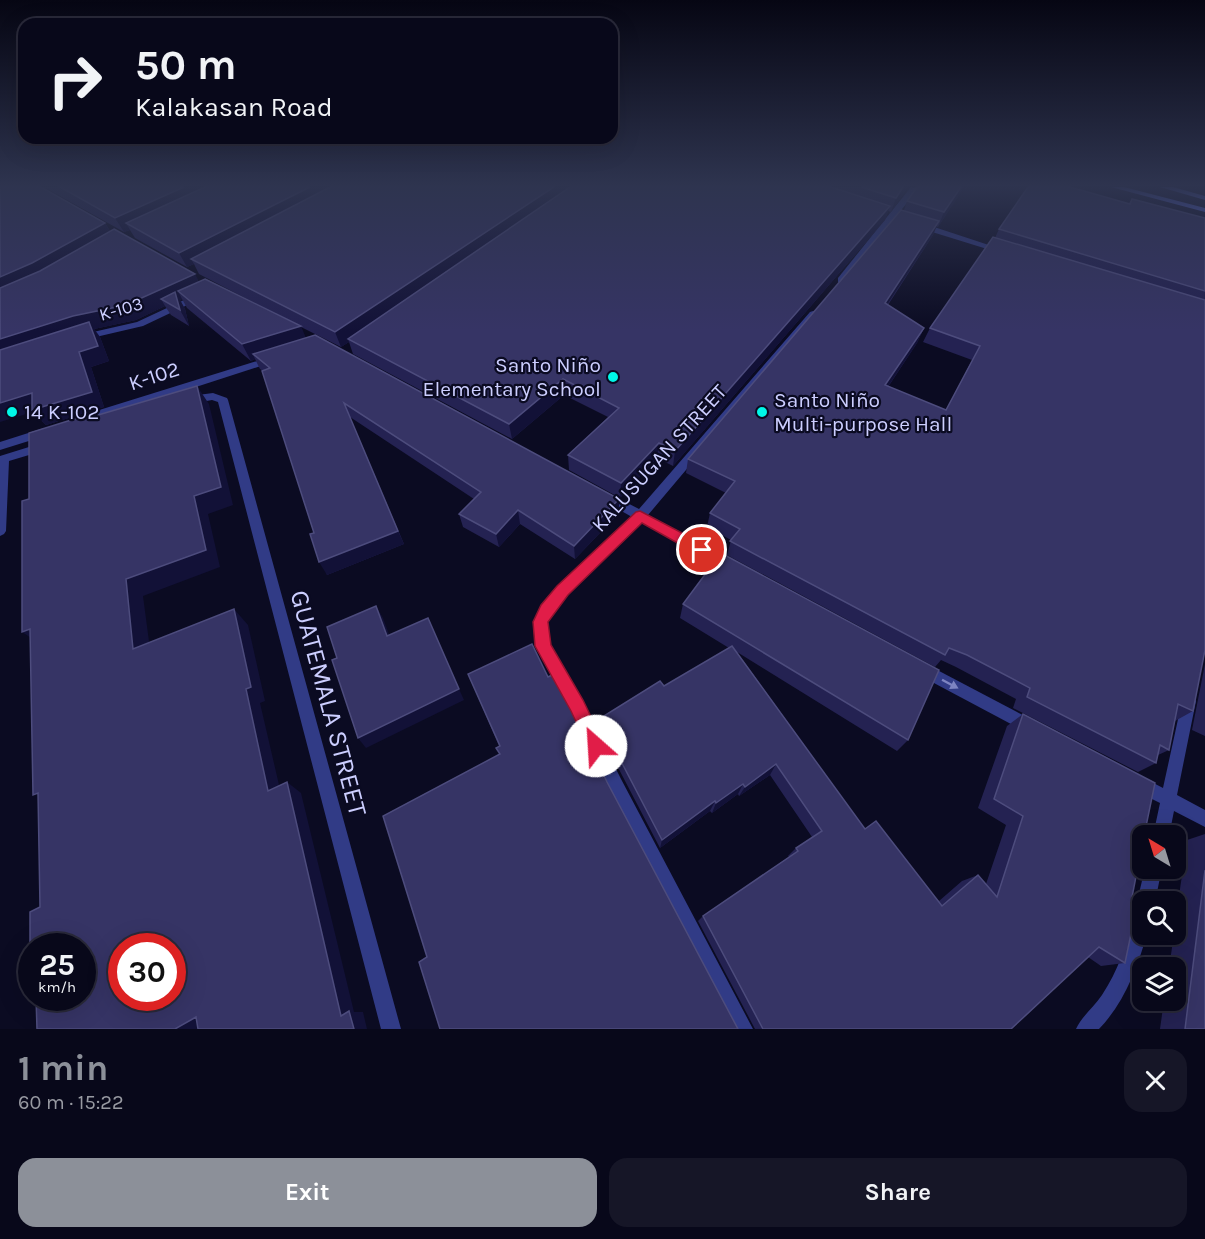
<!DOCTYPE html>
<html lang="en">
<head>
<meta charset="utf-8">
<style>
	body { margin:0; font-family:Karla,sans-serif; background:#161627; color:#f1f3f6; height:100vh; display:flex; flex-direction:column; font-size:22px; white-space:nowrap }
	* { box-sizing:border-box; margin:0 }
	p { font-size:20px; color:#989aa2 }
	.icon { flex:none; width:33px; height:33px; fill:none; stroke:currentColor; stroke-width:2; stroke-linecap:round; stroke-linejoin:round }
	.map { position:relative; height:1029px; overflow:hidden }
	.sheet { display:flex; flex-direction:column; background:#08081a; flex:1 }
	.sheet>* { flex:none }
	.banner { position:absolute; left:18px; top:18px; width:600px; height:126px; border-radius:18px; box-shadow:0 6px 24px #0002,0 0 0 2px #292939; background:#08081a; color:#f1f3f6; overflow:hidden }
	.needle { width:39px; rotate:322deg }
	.controls { position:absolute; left:1132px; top:825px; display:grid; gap:12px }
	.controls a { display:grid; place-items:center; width:54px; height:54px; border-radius:12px; background:#08081a; box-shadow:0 6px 24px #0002,0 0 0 2px #292939; font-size:30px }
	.speed { position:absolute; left:18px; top:933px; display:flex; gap:12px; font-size:30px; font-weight:700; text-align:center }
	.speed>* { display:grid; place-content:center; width:78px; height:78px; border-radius:50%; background:#08081a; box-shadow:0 6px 24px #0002,0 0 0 2px #292939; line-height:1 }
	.speed small { font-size:15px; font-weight:400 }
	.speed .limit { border:9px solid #d22; background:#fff; color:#111 }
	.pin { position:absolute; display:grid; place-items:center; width:51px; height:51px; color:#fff; margin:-26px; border:3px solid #fff; border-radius:50%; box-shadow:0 2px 6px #0007 }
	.me { position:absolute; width:66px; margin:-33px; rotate:334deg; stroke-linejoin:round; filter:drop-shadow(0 0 4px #0008) }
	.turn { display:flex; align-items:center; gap:21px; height:126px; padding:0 18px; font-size:27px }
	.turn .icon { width:78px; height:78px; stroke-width:2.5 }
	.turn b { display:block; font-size:42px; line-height:51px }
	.round { display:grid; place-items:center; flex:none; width:63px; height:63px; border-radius:18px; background:#161627 }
	.summary { display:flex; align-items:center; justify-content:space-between; height:102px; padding:0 18px }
	h1 { font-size:36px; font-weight:700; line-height:45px; color:#8c9099 }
	.button { display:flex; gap:12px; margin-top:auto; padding:12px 18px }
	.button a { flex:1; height:69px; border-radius:18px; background:#8c9099; color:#fff; font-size:24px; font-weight:700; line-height:69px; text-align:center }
	.button a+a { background:#161627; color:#f1f3f6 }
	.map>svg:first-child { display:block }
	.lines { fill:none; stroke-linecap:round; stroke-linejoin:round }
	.pedestrian { fill:#313b86; fill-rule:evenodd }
	.minor { fill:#313b86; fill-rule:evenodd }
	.secondary { fill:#6378ff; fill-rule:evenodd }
	.wall { fill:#242252 }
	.shaded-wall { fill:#121137 }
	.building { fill:#363465; stroke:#4d4c7d; stroke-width:1.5; fill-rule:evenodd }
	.oneway { fill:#7e84c2 }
	.route { fill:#e11d48; stroke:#92132f; stroke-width:1.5 }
	.poi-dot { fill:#00f7e8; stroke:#0b0b22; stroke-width:2 }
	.labels { text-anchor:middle; stroke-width:4.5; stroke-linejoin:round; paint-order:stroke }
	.far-street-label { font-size:18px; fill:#ccceff; stroke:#0b0b22 }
	.poi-label { font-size:21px; fill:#ccceff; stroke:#0b0b22; text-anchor:start }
	.street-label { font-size:21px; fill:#ccceff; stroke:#0b0b22 }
	.near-street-label { font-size:26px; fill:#ccceff; stroke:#0b0b22 }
</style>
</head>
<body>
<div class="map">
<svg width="1205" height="1029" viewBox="0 0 1205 1029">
	<rect width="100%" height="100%" fill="#0b0b22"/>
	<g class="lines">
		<g class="pedestrian">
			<polygon points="199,293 202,294 202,298 143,326 83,340 78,337 80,335 137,322"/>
			<polygon points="273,356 276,357 276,361 88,422 84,423 79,419 80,416"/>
			<polygon points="44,428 48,429 49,432 48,435 0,450 0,442"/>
		</g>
		<g class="minor">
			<polygon points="911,187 918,189 844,282 838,282 838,278"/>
			<polygon points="916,223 922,223 1007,251 1000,253 916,227"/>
			<polygon points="813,311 816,312 816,316 648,515 734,561 736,565 734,569 730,570 726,569 641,522 567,595 551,614 547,622 550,645 582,701 621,779 753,1029 733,1029 609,791 572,711 536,646 533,622 541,606 557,587 632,517 602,500 600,497 602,494 610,494 639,509 810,312"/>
			<polygon points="213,393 227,398 228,400 401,1029 381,1029 218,402 212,400 190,404 185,400 190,396"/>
			<polygon points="45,442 51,446 49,449 9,461 6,531 4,534 0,536 0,456"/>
			<polygon points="922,662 1034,721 1037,726 1034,731 1029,733 1024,731 917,674 915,669 917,664"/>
			<polygon points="1189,694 1194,696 1196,701 1177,795 1205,810 1205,827 1174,811 1169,836 1153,836 1160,803 1134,790 1132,784 1134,778 1140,776 1163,788 1182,701 1184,696"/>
			<path d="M 1145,868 L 1162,868 L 1155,902 L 1143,902 L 1143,934 L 1147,934 C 1137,969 1124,1003 1099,1029 L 1076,1029 C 1082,1016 1094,1007 1102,995 C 1118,971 1127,944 1134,916 L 1137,910 L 1140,908 L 1137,902 Z"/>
		</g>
		<g class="secondary">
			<polygon points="1111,187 1124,187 1205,208 1205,212"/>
			<polygon points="1160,187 1173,187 1205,196 1205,200"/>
		</g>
	</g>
	<g class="wall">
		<polygon points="44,187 908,187 891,212 888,211 885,220 673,466 657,458 620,498 569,470 568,455 608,417 564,395 512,439 353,354 349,342 341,347 301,327 305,338 619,499 619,513 575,559 520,524 499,547 463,527 459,514 474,499 350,417 404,544 327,575 263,371 260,369 255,359 251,361 187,308 182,299 180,300 185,309 189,326 171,315 165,306 136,320 94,329 100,337 109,361 91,367 104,407 46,425 33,412 105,223 110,231 199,282 285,319 199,274 194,264 187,267 135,238 130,230 124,232"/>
		<polygon points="917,187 964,187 938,227 936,226 933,235 888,305 924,328 917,343 888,387 946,410 972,360 923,342 930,328 995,238 999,229 1129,203 1132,199 1205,218 1205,650 1193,711 1175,721 1169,750 1158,755 1156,763 1138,772 1013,708 1016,699 956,667 941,660 935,667 727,555 731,540 707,527 710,513 726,493 686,473 688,459 904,210 907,201"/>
		<polygon points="683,604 908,740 897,751 737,652 865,829 939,901 962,881 978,875 986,884 1006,825 978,808 1007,726 1023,714 1132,897 1125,963 1101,966 1088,957 1011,1029 755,1029 698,921 703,916 789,857 788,856 796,848 812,837 770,775 739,796 738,794 712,813 710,811 660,848 599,731 599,719 664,686 729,648 680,618"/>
		<polygon points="1205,664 1205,736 1192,730"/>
		<polygon points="468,674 548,677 607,782 427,957 499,755 499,746"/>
		<polygon points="1205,834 1205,1029 1160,1029 1164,1000 1176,1000 1176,968 1169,968 1174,934 1176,934 1176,917 1187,840"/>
	</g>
	<g class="shaded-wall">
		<polygon points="184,187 222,187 126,223 130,230 124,232 115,218"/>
		<polygon points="310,187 343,187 191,259 194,264 187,267 179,253"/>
		<polygon points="554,187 576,187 348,339 349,342 341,347 335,332"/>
		<polygon points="903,187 908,187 891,212 896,198"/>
		<polygon points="961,187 964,187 938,227 944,212"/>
		<polygon points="890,206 885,220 673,466 675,451"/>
		<polygon points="939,221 933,235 879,317 885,303"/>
		<polygon points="105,223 114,238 0,298 0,277"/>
		<polygon points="195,274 203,289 178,291 182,299 180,300 185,309 189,326 180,310 161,299 165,306 136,320 94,329 100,337 109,361 91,367 104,407 46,425 33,412 0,422 0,339"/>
		<polygon points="301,326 308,343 253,354 255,359 251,361 242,344"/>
		<polygon points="924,328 917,343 879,400 885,385"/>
		<polygon points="563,379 564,395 512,439 509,424"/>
		<polygon points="197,386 209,404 233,505 208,514 220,567 143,596 152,664 133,649 126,579 194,496"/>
		<polygon points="659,443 657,458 620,498 621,483"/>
		<polygon points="619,499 619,513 575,559 574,546"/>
		<polygon points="518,510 520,524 499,547 496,534"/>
		<polygon points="398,531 404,544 327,575 319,562"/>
		<polygon points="376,606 383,618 394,648 387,636"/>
		<polygon points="234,609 248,625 265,701 260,703 283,802 268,791 246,689"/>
		<polygon points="30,629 45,647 22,632"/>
		<polygon points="459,689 464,700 366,748 358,738"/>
		<polygon points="776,764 770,775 739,796 745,787"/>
		<polygon points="287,782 301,793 354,1012 363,1012 367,1029 354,1029 341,1016"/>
		<polygon points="743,784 738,794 712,813 716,803"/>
		<polygon points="715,801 710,811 660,848 662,840"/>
		<polygon points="196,1017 198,1029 175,1029"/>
	</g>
	<g class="building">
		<polygon points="0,187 41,187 105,223 32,263 0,277"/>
		<polygon points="60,187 184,187 115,218"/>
		<polygon points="205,187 310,187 179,253 126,223"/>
		<polygon points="330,187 554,187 335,332 191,259"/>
		<polygon points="570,187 831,187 890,206 675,451 659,443 621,483 568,455 619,408 563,379 509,424 348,339"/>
		<polygon points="861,187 903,187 896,198"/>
		<polygon points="917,187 961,187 944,212 907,201"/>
		<polygon points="1028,187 1070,187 1130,204 1132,199 1205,218 1205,291 999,229"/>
		<polygon points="901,210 939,221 885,303 924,328 885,385 946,410 980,346 930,328 993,237 1205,300 1205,650 1193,711 1178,704 1169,750 1160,745 1156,763 1027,697 1030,688 967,655 949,648 945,655 730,541 740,529 710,513 735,481 688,459"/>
		<polygon points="114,229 195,274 126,305 73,316 0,339 0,288 40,271"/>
		<polygon points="205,279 301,326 242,344 178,291"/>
		<polygon points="175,292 180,310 161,299"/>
		<polygon points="89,322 98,346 79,352 92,392 32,410 32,393 0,403 0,350"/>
		<polygon points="315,335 619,499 574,546 518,510 496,534 459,514 481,492 344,403 398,531 319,562 310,534 314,533 262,371 270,368 253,354"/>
		<path d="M 197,386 L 221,487 L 194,496 L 206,550 L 126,579 L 133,649 L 234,609 L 251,687 L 246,689 L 268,791 L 287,782 L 341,1016 L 349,1011 L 354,1029 L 198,1029 L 196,1017 L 175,1029 L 37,1029 L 36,998 L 82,998 L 82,946 L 32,946 L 32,994 L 30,995 L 30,912 L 40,907 L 38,793 L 33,795 L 30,629 L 22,632 L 22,501 L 29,499 L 29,433 L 97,412 L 98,415 ZM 122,946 L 172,946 L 172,998 L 122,998 Z"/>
		<polygon points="721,553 939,670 908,740 683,604"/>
		<polygon points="376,606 387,636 428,618 459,689 358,738 332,660 337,658 327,627"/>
		<polygon points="532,644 548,677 554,674 569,700 607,782 738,1029 440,1029 419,962 427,957 383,816 500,754 496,748 500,746 468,674"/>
		<polygon points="732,646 865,829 876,821 942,906 978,875 997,897 1023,816 994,799 1023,714 1155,783 1144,836 1143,836 1143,841 1132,897 1138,900 1125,963 1099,947 1011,1029 763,1029 703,916 798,851 796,848 822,831 776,764 745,787 743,784 716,803 715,801 662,840 599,719 660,681 664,686"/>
		<polygon points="1205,870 1205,1029 1185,1029"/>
	</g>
	<defs><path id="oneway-solid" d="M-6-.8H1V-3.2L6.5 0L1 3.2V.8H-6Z" transform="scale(1.5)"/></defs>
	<use class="oneway" href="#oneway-solid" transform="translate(950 684) rotate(28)"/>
	<linearGradient id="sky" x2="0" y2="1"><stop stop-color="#060613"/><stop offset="0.56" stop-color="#2e344f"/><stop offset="1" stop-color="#2e344f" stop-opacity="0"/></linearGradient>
	<rect width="1205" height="331" fill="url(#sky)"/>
	<polygon class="route" points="640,511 707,546 709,550 707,554 697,554 642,523 568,595 548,622 551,645 583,700 605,746 602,752 596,754 590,752 571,711 535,646 533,622 541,605 557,586 636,512"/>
	<g class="poi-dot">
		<circle cx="613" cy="377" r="6"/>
		<circle cx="12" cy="412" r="6"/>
		<circle cx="762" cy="412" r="6"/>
	</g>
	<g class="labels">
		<g class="far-street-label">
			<text transform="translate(121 309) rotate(-16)" y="6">K-103</text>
		</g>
		<g class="poi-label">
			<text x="601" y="372" text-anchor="end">Santo Niño<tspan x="601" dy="24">Elementary School</tspan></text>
			<text x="774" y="407">Santo Niño<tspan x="774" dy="24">Multi-purpose Hall</tspan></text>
			<text x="24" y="419">14 K-102</text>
		</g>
		<g class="street-label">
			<text transform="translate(154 376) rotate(-18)" y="7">K-102</text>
			<text transform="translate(659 458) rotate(-48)" y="7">KALUSUGAN STREET</text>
		</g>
		<g class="near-street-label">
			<text transform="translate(329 703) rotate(75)" y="9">GUATEMALA STREET</text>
		</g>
	</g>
</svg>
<div class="controls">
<a><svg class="needle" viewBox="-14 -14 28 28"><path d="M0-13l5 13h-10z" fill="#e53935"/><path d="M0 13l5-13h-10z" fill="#989aa2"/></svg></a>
<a><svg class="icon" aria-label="search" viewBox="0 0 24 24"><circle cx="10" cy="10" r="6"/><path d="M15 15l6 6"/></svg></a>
<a><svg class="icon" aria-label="layers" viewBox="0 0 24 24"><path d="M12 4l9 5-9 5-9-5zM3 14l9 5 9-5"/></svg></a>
</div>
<div class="speed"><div>25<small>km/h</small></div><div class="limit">30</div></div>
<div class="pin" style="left:702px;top:550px;background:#d93025"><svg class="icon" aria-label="arrive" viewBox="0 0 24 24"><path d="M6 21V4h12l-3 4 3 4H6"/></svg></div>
<svg class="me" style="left:596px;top:746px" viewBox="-20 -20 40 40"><circle r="19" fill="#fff"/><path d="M0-13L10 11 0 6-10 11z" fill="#e11d48"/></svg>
<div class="banner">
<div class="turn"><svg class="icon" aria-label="right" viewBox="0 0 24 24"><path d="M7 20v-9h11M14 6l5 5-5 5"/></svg><div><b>50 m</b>Kalakasan Road</div></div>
</div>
</div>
<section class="sheet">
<div class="summary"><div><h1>1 min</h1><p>60 m · 15:22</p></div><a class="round"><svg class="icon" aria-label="close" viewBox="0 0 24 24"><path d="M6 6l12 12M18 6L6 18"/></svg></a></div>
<div class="button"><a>Exit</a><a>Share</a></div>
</section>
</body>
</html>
